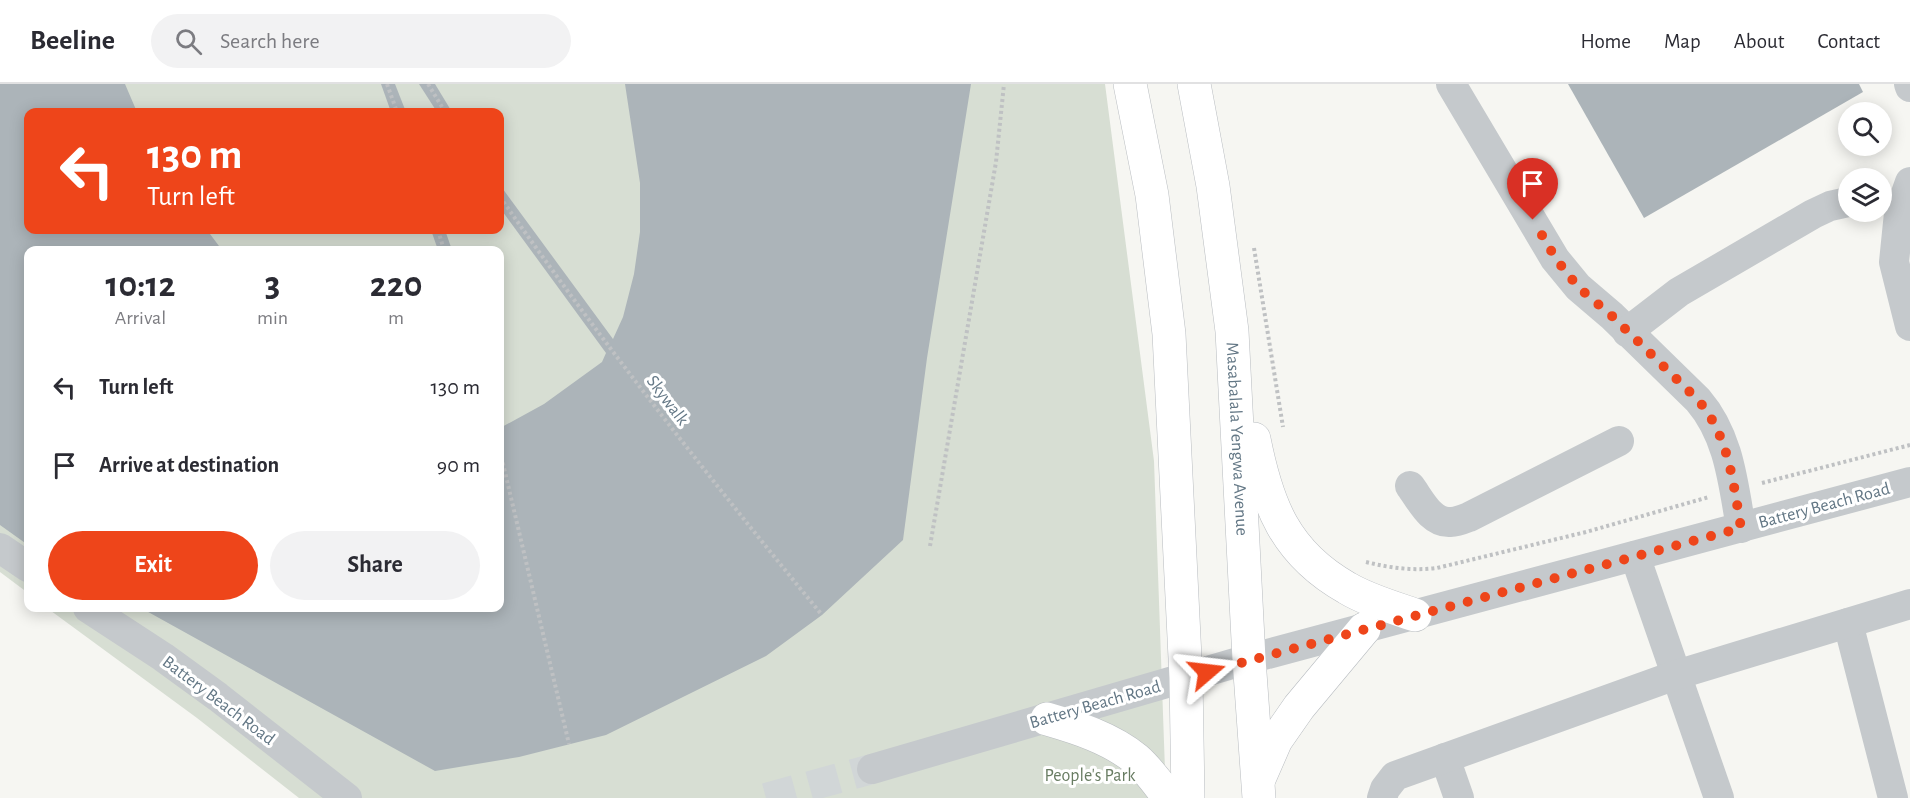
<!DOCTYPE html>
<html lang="en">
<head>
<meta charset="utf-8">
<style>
	body { margin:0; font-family:"Alegreya Sans",sans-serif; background:#f2f2f3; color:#2b2b33; height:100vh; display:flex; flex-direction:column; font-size:22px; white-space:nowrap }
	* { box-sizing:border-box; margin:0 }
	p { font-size:20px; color:#7c7c81 }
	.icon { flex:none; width:33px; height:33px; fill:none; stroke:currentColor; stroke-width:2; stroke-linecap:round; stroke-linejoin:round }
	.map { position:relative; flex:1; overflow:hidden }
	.panel { position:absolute; left:24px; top:162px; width:480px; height:366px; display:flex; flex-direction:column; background:#fff; border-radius:12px; box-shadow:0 3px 15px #0003 }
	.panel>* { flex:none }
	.banner { position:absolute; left:24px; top:24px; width:480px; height:126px; border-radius:12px; box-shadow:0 3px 15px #0003; background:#ee451a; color:#fff; overflow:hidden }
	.fabs { position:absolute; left:1838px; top:18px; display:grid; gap:12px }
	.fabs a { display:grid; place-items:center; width:54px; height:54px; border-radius:50%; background:#fff; box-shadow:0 3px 15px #0003; font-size:30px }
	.pin { position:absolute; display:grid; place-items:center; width:51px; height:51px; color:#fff; margin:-62px -26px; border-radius:50% 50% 50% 0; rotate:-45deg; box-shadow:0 0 6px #0007 }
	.pin .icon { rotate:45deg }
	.me { position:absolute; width:66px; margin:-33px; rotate:73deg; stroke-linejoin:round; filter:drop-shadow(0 0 4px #0008) }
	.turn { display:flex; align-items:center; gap:21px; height:126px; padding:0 24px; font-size:27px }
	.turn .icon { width:78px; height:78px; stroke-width:2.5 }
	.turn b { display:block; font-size:42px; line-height:51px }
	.eta { display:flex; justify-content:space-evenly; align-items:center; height:102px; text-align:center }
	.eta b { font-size:36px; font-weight:600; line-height:42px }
	.cta { display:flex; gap:12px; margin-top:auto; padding:12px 24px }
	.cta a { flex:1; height:69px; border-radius:36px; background:#ee451a; color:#fff; font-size:24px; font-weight:600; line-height:69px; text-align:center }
	.cta a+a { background:#f2f2f3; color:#2b2b33 }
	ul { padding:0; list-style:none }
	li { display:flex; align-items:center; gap:18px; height:78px; padding:0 24px }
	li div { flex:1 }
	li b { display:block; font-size:22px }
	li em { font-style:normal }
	header { display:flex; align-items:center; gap:36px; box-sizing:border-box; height:84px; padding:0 30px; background:#fff; border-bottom:2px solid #e1e1e2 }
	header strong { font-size:28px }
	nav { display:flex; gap:33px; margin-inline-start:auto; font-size:21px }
	.search { width:420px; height:54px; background:#f2f2f3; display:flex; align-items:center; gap:15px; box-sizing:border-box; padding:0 21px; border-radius:33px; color:#7c7c81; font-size:22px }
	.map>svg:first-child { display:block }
	.green { fill:#d7ded3; fill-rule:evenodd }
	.building { fill:#acb4b9 }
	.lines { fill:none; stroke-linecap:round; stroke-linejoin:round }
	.minor-tunnel { stroke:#d1d6d7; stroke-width:30; stroke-dasharray:30 15; stroke-linecap:butt }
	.major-casing { stroke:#b8bcc0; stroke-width:34 }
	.path { stroke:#bfc1c3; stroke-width:4; stroke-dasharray:3 3; stroke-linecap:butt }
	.minor { stroke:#c5c9cc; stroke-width:30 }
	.major { stroke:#fff; stroke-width:33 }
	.route { stroke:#ee451a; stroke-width:10; stroke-dasharray:0 18 }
	.labels { text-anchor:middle; stroke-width:6; stroke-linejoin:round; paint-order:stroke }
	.street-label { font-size:18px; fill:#637785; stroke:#fff }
	.park-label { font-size:18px; fill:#687c62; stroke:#fff }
</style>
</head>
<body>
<header>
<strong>Beeline</strong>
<div class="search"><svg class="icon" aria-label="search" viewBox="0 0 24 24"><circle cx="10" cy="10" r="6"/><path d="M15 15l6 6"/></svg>Search here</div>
<nav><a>Home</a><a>Map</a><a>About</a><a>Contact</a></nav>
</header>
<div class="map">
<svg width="1910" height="714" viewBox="0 0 1910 714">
	<rect width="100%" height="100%" fill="#f6f6f2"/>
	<path class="green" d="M 0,0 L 1105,0 L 1154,377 L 1166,714 L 299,714 L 197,634 L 47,524 L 500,524 L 500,166 L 28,166 L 28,509 L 0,488 ZM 28,28 L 500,28 L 500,146 L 28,146 Z"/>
	<g class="building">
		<polygon points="0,0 125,0 137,28 28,28 28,146 207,146 222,166 28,166 28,461 0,441"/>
		<polygon points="381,0 395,0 406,28 391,28"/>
		<polygon points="419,0 435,0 452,28 437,28"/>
		<polygon points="625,0 971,0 927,274 903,456 822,531 766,572 606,651 519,673 435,687 141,524 500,524 500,344 544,320 602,278 606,269 500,124 500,101 613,255 623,233 634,190 640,148 640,99"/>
		<polygon points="1568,0 1859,0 1863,8 1644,134"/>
		<polygon points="431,146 445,146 452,166 438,166"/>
	</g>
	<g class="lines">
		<polyline class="minor-tunnel" points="766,714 872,685"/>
		<defs>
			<g id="major">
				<polyline points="1130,0 1152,111 1169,250 1186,594 1188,714"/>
				<path id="s1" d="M 1194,0 L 1213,102 L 1232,247 L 1249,575 L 1259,714"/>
				<path d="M 1254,355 C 1267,421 1285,469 1347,504 C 1367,516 1392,523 1415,531"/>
				<path d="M 1047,635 C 1078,644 1110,654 1136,675 C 1148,685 1159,701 1169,714"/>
				<polyline points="1259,695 1276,656 1299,623 1364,545"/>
			</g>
		</defs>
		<use href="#major" class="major-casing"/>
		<g class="path">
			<polyline points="387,0 397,28"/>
			<polyline points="428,0 445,28"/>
			<polyline points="1860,91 1883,92"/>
			<path d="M 500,113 C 601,257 710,395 822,531"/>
			<polyline points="438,146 444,166"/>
			<polyline points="1254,164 1283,343"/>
			<polyline points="500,367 569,660"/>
			<polyline points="1762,399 1910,361"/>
			<polyline points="930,462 996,78 1004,0"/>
			<path d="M 1366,478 C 1390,484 1413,487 1437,484 L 1586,448 L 1709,413"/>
		</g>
		<g class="minor">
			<path d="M 1451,0 L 1555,175 L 1578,203 L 1612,232 L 1698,316 C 1729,352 1733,398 1741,444"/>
			<polyline points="1909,0 1910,3"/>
			<polyline points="1910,98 1899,129 1894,178 1910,242"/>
			<polyline points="1627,248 1679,208 1813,130 1830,122 1848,118"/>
			<path d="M 1410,402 C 1420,415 1431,440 1451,438 C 1457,438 1464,435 1469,433 L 1619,357"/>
			<polyline points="0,464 28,483"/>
			<polyline points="1635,472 1719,714"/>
			<polyline points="88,524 163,573 218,613 347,714"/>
			<polyline points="1848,539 1893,714"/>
			<polyline points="1445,674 1459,714"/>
			<polyline points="872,685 1249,575 1910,398"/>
			<polyline points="1382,714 1385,705 1395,692 1676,591 1910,520"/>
		</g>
		<use href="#major" class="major"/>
	</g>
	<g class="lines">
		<path class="route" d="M 1207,588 L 1741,444 C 1733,398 1729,352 1698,316 L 1612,232 L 1578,203 L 1556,175 L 1533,136"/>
	</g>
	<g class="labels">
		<g class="street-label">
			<text transform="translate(668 316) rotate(53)" y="6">Skywalk</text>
			<text dy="6" stroke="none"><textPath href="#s1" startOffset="358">Masabalala Yengwa Avenue</textPath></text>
			<text transform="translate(1824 421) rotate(-15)" y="6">Battery Beach Road</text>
			<text transform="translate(219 616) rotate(37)" y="6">Battery Beach Road</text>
			<text transform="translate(1095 620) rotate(-16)" y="6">Battery Beach Road</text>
		</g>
		<g class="park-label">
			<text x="1090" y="697">People's Park</text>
		</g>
	</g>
</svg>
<div class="fabs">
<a><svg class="icon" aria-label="search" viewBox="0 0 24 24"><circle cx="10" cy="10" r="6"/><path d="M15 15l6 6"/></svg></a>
<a><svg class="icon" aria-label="layers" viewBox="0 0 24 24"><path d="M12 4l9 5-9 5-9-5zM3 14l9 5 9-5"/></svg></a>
</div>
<div class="pin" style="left:1533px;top:136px;background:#d93025"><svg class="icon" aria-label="arrive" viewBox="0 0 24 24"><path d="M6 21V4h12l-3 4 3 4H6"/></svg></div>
<svg class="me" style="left:1207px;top:588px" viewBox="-20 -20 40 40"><path d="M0-17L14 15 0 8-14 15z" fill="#ee451a" stroke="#fff" stroke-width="4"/></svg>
<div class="banner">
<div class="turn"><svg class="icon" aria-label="left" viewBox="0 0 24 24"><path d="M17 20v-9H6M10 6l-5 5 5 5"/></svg><div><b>130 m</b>Turn left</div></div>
</div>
<section class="panel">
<div class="eta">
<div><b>10:12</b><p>Arrival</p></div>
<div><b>3</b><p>min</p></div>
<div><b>220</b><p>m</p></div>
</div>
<ul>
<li><svg class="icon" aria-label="left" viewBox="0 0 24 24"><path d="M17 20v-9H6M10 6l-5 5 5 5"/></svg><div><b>Turn left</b></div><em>130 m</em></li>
<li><svg class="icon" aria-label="arrive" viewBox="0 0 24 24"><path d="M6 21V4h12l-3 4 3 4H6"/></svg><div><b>Arrive at destination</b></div><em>90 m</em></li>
</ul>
<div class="cta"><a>Exit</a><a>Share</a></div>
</section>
</div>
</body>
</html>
